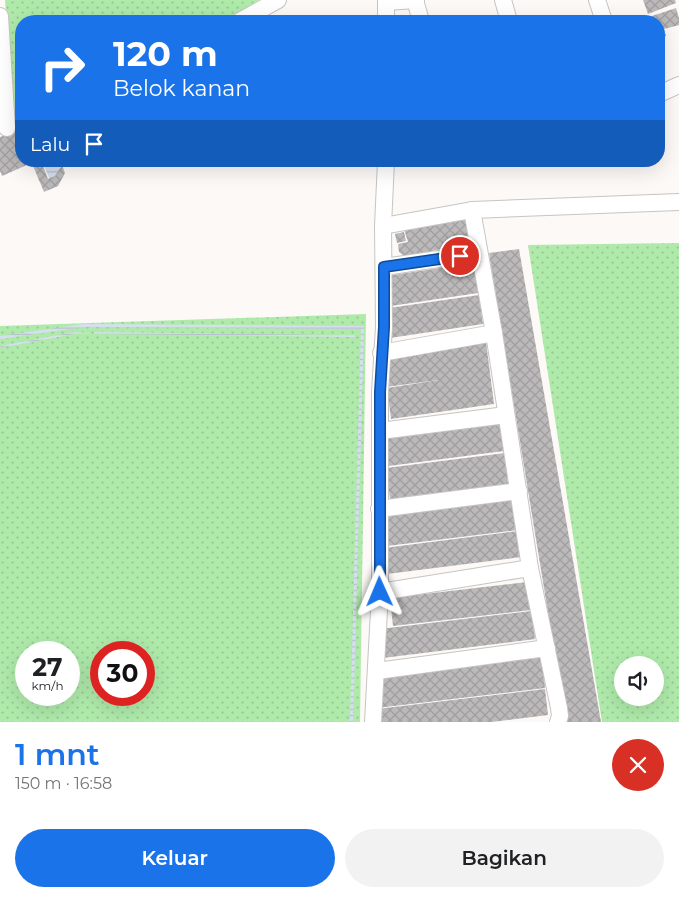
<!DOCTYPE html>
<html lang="id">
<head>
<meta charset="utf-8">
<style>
	body { margin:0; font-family:Montserrat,sans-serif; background:#f2f2f2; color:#202124; height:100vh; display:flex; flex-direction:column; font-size:19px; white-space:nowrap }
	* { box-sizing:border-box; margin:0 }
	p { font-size:16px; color:#757577 }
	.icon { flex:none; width:28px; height:28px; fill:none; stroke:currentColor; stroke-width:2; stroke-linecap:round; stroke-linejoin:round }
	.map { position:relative; height:722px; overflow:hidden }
	.side { display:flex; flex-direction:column; background:#fff; flex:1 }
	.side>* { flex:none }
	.guide { position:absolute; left:15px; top:15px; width:650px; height:152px; border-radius:20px; box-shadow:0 5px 20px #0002; background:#1a73e8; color:#fff; overflow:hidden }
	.tools { position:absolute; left:614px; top:656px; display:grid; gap:10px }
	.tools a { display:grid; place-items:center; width:50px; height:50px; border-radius:50%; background:#fff; box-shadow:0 5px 20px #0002; font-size:25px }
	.speed { position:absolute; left:15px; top:641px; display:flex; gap:10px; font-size:25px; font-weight:700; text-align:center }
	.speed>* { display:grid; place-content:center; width:65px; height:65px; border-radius:50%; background:#fff; box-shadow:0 5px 20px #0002; line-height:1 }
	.speed small { font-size:12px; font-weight:400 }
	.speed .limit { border:8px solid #d22; background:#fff; color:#111 }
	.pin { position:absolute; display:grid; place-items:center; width:42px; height:42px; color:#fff; margin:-21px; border:2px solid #fff; border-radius:50%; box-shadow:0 1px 5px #0007 }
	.me { position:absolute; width:55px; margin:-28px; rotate:359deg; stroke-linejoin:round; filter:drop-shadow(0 0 4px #0008) }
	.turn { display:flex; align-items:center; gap:18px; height:105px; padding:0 15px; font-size:22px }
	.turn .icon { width:65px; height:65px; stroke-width:2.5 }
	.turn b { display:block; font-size:35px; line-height:42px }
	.then { display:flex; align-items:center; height:48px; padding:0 15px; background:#0003; gap:10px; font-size:19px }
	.round { display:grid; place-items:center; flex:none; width:52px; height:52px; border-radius:26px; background:#f2f2f2 }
	.overview { display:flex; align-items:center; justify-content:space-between; height:85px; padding:0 15px }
	h1 { font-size:30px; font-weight:600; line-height:38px; color:#1a73e8 }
	.cta { display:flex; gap:10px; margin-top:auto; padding:10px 15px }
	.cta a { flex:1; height:58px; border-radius:30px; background:#1a73e8; color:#fff; font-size:20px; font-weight:600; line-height:58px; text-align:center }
	.cta a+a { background:#f2f2f2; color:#202124 }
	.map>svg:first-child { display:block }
	.grass { fill:url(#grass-dots); fill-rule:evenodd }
	.water { fill:url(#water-rules) }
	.building { fill:url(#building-cross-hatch) }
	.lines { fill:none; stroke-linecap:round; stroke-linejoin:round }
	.street-casing { stroke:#c7c5c2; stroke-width:18 }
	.street { stroke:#fff; stroke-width:16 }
	.route-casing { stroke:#114b97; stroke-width:12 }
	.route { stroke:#1a73e8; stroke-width:9 }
</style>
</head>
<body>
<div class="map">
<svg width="679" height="722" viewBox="0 0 679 722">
	<defs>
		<pattern id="grass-dots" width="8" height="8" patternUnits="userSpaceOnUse" patternTransform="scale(1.25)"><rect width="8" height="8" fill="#afeaab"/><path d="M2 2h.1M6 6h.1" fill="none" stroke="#96c892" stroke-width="1.8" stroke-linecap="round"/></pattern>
		<pattern id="water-rules" width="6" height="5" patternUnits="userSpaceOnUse" patternTransform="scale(1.25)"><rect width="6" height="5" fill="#d6dff0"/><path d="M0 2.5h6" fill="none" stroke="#b7becd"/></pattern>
		<pattern id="building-cross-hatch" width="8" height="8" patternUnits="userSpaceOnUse" patternTransform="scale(1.25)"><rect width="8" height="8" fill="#bcb9ba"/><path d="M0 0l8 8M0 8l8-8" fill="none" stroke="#a19e9f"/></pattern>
	</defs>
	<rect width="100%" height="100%" fill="#fcf9f6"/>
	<g class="grass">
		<polygon points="5,0 259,0 224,21 21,21 21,110 13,113"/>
		<path d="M 679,243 L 679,722 L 602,722 L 528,245 ZM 622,665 L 655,665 L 655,698 L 622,698 Z"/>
		<path d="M 366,314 L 360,722 L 0,722 L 0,326 ZM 26,652 L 69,652 L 69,695 L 26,695 ZM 101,652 L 144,652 L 144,695 L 101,695 Z"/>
	</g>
	<g class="water">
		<polygon points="42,161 61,161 62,164 55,178 50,180"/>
		<polygon points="84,324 364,326 353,722 350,722 361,329 84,327 0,339 0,336"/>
		<polygon points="74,332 91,333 91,334 74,334 0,348 0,346"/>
		<polygon points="94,332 335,335 355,335 355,337 94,334"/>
	</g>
	<g class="building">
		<polygon points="643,0 675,0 676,3 648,14"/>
		<polygon points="676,8 679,18 679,25 664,29 666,36 659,39 659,21 653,21 652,16"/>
		<polygon points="21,127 21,142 16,130"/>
		<polygon points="15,131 21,145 21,161 28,161 29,164 2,176 0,171 0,137"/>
		<polygon points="31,161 41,161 48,179 55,176 62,165 65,173 58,186 44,192"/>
		<polygon points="464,215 470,241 410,257 404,256 399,252 398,244 408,242 404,229"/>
		<polygon points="404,232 406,241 397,243 395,234"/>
		<polygon points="519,249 601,722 566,722 489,253"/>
		<polygon points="474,263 478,293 391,306 386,276"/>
		<polygon points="479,295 483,324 390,338 389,308"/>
		<polygon points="486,342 494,404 391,419 387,388 439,380 386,387 382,356"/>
		<polygon points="500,422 504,451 389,466 385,436"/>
		<polygon points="505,453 508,484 390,499 386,468"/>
		<polygon points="514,499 518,530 387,546 383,515"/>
		<polygon points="518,531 521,557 387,574 384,548"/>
		<polygon points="528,582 531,610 393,626 390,598"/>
		<polygon points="532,611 535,639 383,658 380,629"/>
		<polygon points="542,657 545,688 377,708 379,676"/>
		<polygon points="545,689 548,715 491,722 379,722 377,709"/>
	</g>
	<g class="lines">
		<defs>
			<g id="street">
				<polyline points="386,0 386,21"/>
				<polyline points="415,0 421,21"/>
				<polyline points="503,0 509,21"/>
				<polyline points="597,0 604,21"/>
				<polyline points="386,2 416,0"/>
				<polyline points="0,16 7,128"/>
				<polyline points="240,21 278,0"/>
				<polyline points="659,94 679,85"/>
				<polyline points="472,210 494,333 530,568 559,708 560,716 558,722"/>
				<polyline points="383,226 472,210 679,202"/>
				<polyline points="384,267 479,253"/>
				<polyline points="381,353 494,333"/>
				<polyline points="380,431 506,415"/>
				<polyline points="379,509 519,491"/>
				<polyline points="380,592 530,568"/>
				<polyline points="377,671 547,648"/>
				<polyline points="373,722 380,592 380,392 384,327 383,226 386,161"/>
			</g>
		</defs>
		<use href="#street" class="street-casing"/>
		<use href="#street" class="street"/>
	</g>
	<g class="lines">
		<defs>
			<polyline id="route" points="380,592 380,392 384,327 384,267 460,256"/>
		</defs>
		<use href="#route" class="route-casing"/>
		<use href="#route" class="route"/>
	</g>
</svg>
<div class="tools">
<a><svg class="icon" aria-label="sound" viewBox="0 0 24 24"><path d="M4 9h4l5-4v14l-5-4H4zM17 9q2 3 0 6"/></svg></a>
</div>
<div class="speed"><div>27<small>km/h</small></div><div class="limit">30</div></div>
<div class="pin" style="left:460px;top:256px;background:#d93025"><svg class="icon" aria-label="arrive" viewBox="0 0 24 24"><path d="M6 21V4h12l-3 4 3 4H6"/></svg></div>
<svg class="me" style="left:380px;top:592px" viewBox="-20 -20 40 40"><path d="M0-17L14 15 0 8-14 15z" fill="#1a73e8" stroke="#fff" stroke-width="4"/></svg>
<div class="guide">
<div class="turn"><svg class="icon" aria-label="right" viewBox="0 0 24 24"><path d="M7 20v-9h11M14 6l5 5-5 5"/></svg><div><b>120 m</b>Belok kanan</div></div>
<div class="then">Lalu<svg class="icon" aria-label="arrive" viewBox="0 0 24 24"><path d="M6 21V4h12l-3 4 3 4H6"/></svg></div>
</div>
</div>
<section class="side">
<div class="overview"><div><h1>1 mnt</h1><p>150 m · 16:58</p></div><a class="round" style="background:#d93025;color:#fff"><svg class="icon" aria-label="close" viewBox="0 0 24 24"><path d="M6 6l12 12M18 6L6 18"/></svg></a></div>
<div class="cta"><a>Keluar</a><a>Bagikan</a></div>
</section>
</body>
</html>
